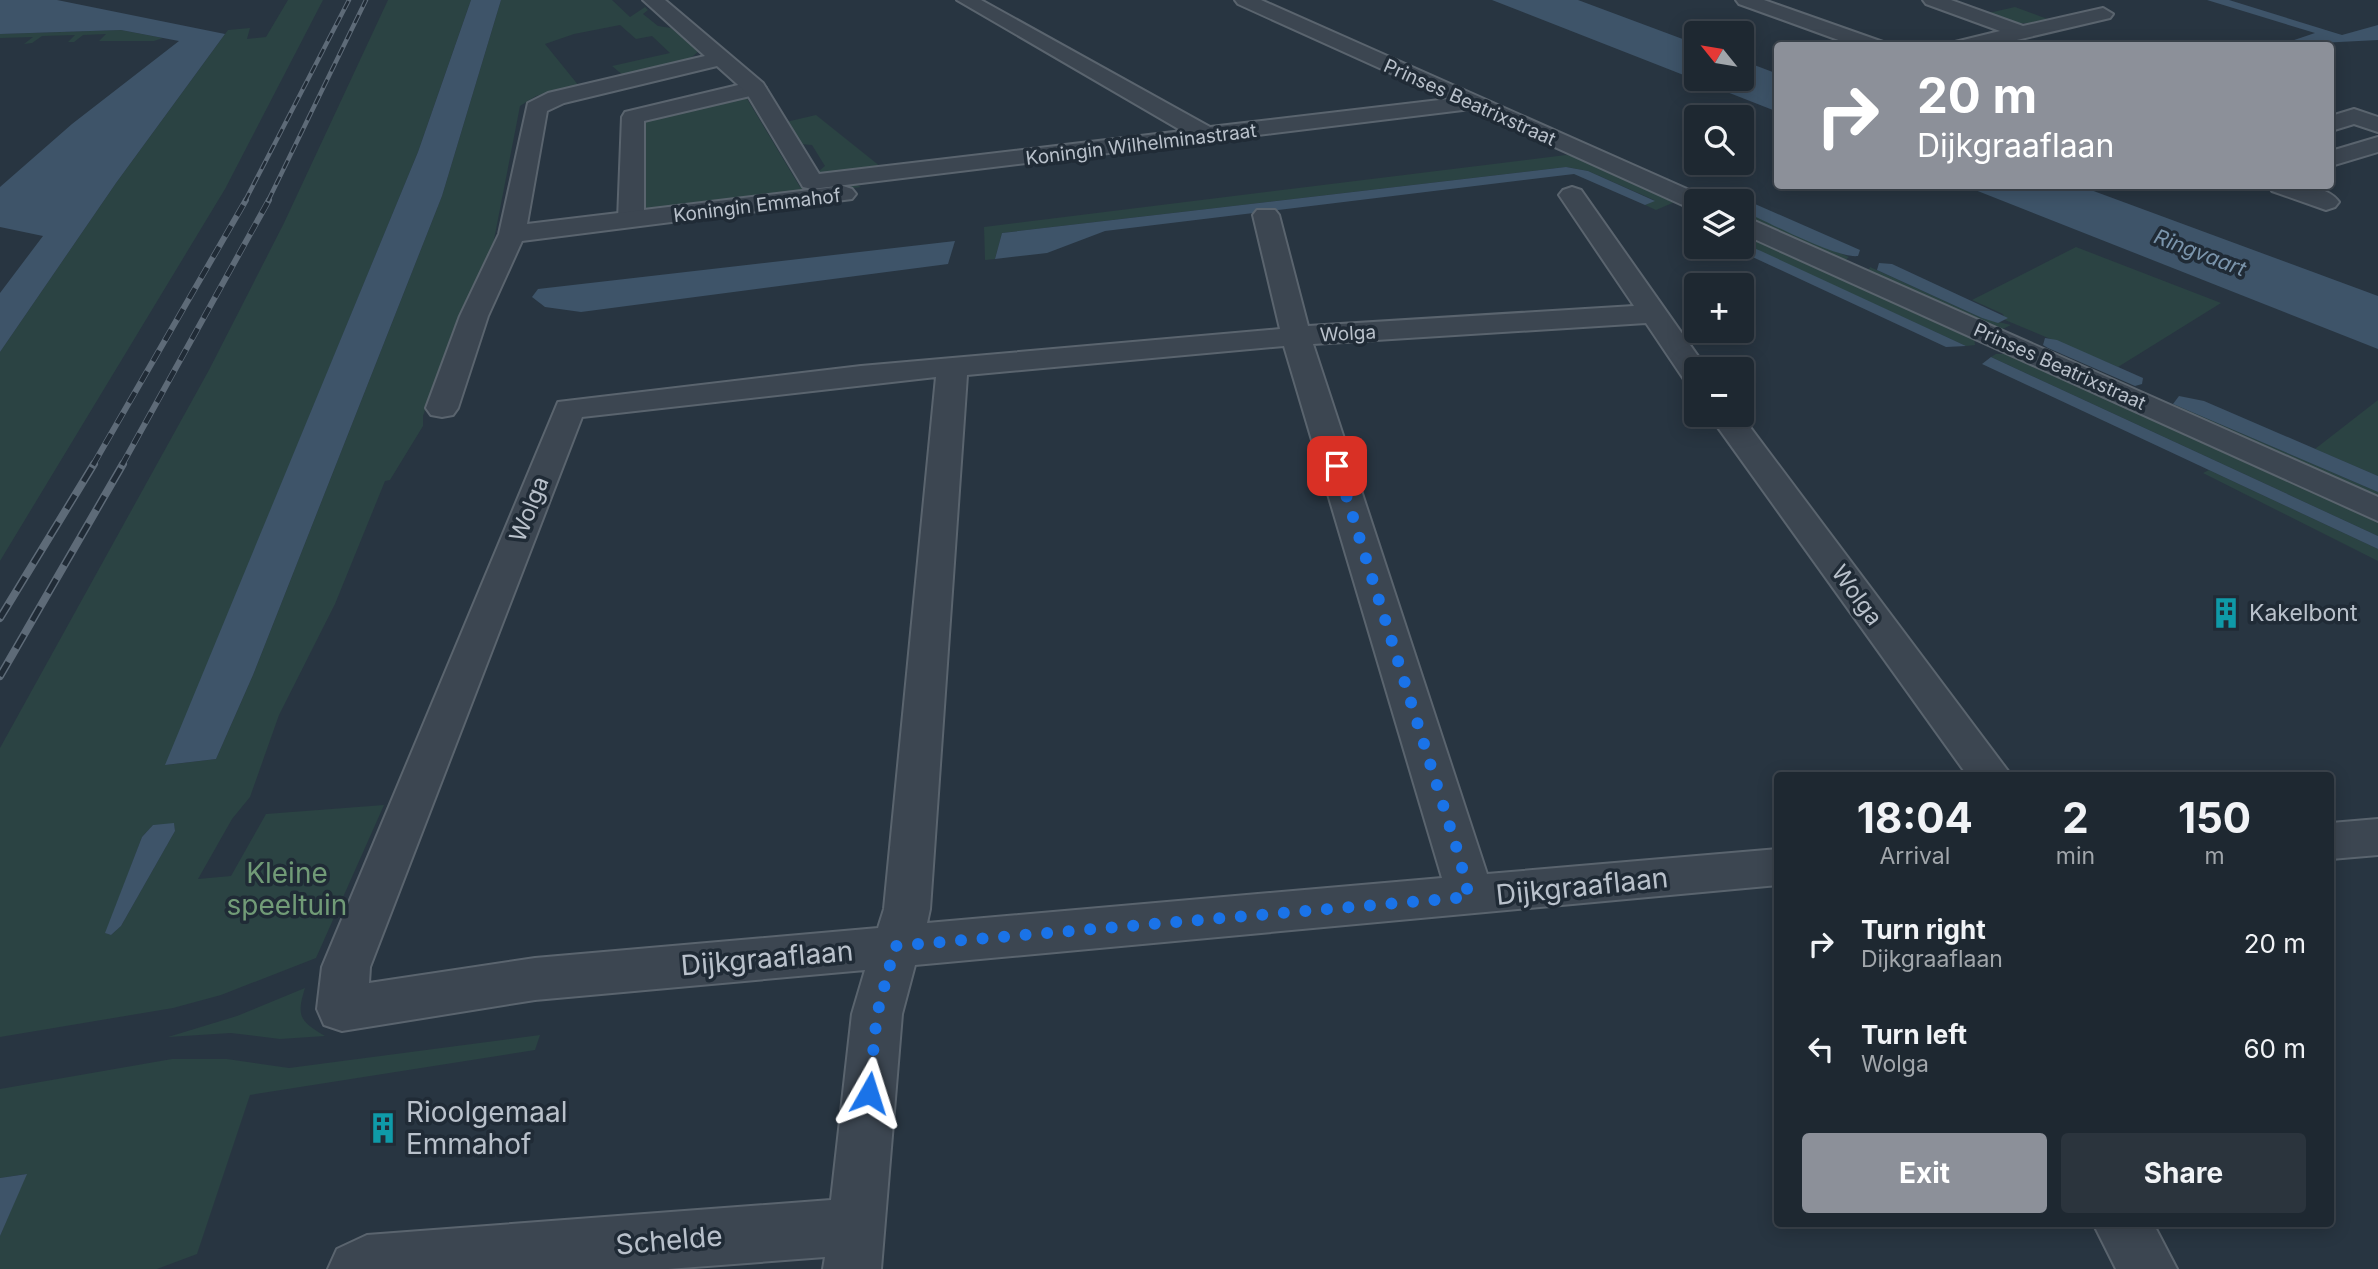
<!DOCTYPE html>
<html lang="en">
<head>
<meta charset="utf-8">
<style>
	body { margin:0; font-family:Inter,sans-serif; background:#2b343d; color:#f1f3f6; height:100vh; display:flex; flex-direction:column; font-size:26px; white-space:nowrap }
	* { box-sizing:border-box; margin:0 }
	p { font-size:23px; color:#a1a6ab }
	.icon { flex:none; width:38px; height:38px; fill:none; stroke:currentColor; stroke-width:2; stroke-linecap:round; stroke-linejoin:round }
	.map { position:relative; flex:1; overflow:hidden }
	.details { position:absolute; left:1774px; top:772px; width:560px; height:455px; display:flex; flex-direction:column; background:#1e2831; border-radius:7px; box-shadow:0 4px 18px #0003,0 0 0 2px #3c444d }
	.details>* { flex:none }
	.guide { position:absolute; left:1774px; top:42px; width:560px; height:147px; border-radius:7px; box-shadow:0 4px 18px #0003,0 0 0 2px #3c444d; background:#8c9099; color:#fff; overflow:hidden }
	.needle { width:46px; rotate:300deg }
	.tools { position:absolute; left:1684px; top:21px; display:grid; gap:14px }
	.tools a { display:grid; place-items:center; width:70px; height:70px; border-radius:7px; background:#1e2831; box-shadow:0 4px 18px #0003,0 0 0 2px #3c444d; font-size:35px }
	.pin { position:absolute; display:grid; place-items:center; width:60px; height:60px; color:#fff; margin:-30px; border-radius:14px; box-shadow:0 4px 10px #0006 }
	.me { position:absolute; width:77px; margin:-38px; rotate:6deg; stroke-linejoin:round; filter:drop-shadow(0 0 5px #0008) }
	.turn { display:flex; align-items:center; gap:24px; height:147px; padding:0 28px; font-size:32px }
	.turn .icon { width:91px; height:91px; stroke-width:2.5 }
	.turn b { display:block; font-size:49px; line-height:60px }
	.eta { display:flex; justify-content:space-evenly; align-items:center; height:119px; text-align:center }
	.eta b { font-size:42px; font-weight:700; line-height:49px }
	.button { display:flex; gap:14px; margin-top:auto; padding:14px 28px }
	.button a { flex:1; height:80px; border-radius:7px; background:#8c9099; color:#fff; font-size:28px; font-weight:700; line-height:80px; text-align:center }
	.button a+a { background:#2b343d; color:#f1f3f6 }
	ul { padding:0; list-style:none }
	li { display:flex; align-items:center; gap:21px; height:105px; padding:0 28px }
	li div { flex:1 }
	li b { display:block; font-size:26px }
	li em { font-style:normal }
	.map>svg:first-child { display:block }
	.green { fill:#2b4343; fill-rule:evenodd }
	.water { fill:#3e5469 }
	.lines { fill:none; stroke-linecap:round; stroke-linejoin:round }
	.pedestrian-casing { stroke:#5a646e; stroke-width:4 }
	.minor-casing { stroke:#5a646e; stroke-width:4 }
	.tertiary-casing { stroke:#5a646e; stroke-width:4 }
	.pedestrian { fill:#3c4651; fill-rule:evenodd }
	.minor { fill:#3c4651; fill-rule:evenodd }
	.tertiary { fill:#3c4651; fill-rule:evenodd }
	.rail-far2-casing { stroke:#5e6b78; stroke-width:4.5 }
	.rail-far1-casing { stroke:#5e6b78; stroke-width:6 }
	.rail-casing { stroke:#5e6b78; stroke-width:8 }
	.rail-far2 { stroke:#202b36; stroke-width:2.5; stroke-dasharray:9; stroke-linecap:butt }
	.rail-far1 { stroke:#202b36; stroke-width:4.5; stroke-dasharray:12; stroke-linecap:butt }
	.rail { stroke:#202b36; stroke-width:5; stroke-dasharray:16; stroke-linecap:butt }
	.route { stroke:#1a73e8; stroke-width:12; stroke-dasharray:0 21.6 }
	.labels { text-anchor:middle; stroke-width:7; stroke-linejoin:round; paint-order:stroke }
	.far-street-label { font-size:19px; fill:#b9c1cb; stroke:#202b36 }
	.far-water-label { font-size:21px; font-style:italic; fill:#7b95ac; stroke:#202b36 }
	.street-label { font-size:23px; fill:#b9c1cb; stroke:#202b36 }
	.poi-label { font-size:23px; fill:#b9c1cb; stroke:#202b36; text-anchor:start }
	.near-park-label { font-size:28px; fill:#719b77; stroke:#202b36 }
	.near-street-label { font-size:28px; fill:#b9c1cb; stroke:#202b36 }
	.near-poi-label { font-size:28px; fill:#b9c1cb; stroke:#202b36; text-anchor:start }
</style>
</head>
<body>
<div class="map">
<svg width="2378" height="1269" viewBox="0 0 2378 1269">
	<rect width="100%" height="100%" fill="#283541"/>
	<g class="green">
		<polygon points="288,0 323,0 225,189 0,561 0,352 116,183 228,30 250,28 247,39 266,37"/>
		<path d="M 388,0 L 471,0 L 418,152 L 166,765 L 216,759 L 253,675 L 442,196 L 501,0 L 612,0 L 630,17 L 645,7 L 648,10 L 643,14 L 658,26 L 671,28 L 699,51 L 687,61 L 624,76 L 612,66 L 670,53 L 652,36 L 636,39 L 620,25 L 574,34 L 545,44 L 579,86 L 536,96 L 520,106 L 491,255 L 451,335 L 423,416 L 423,426 L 390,480 L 385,481 L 335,604 L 279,715 L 250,797 L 232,819 L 198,879 L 231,876 L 266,814 L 384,805 L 316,958 L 221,995 L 173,1008 L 0,1037 L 0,748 L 209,370 L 284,223 ZM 174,824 L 175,831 L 121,926 L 111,935 L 106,933 L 142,837 L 153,825 Z"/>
		<path d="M 2015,7 L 2050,20 C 2026,26 2007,23 1984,14 Z"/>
		<polygon points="121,30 163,38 154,41 99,41 106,34 83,35 74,42 68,42 75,35 42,36 32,43 24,44 33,37 0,38 0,34"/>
		<polygon points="743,92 800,187 812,189 855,184 861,187 636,216 638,117"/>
		<polygon points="816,115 881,167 820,174 818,172 825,166 812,145 800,144 786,122"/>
		<polygon points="1566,155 1576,156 1677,201 1656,210 1645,205 1654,200 1588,171 1566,167 1002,233 995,259 985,260 984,227"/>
		<polygon points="1741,210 1849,257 1843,262 1741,215"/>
		<polygon points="1741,230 1974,336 1975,345 1966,346 1741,243"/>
		<polygon points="2076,247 2221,303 2118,367 2005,320 2003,314 1972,300"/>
		<polygon points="1870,267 1982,318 2011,325 1998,331 1868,272"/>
		<polygon points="1996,354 2006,354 2378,521 2378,536 1991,357"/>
		<polygon points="2378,400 2378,476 2315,449"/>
		<polygon points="2173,404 2378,492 2378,501 2167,405"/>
		<polygon points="2209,470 2378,549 2378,561 2203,473"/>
		<path d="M 305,988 C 296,1017 300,1021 325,1036 L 280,1039 L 231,1033 L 168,1037 L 237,1016 Z"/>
		<polygon points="540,1035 535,1050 250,1095 197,1254 157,1269 0,1269 0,1236 26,1174 0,1178 0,1089 172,1059 227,1059 289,1068"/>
	</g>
	<g class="water">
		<polygon points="0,0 57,0 225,34 116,183 0,352 0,293 43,236 0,227 0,187 72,124 179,41 121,30 0,34"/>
		<polygon points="471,0 501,0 442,196 253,675 216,759 165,765 418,152"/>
		<polygon points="1492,0 1578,0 1696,44 1696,79 1741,79 1741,60 1778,74 1778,112"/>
		<polygon points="2207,0 2229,0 2342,35 2378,25 2378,40 2279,45 2315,33"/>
		<polygon points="1566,167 1588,171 1655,201 1645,205 1574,174 1105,231 1047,253 995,259 1002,233"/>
		<polygon points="1965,186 2080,186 2378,296 2378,349"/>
		<path d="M 1739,197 L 1860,250 L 1858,256 C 1837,259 1764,220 1741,210 L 1741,201 L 1729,200 Z"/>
		<polygon points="955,241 948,264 581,312 545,307 532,297 538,289"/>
		<polygon points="1741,243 1761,251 1966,346 1946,347 1731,247 1741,247"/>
		<polygon points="1879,263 1892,264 2008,318 1998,323 1982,318 1877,270"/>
		<polygon points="2045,338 2057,340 2143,378 2142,384 2135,386 2048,348 2043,345"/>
		<polygon points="1991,357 2378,536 2378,549 1982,364"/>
		<polygon points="2179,396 2204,401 2378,476 2378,492 2173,404"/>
		<polygon points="174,823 175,831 121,926 111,935 105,933 142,837 153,825"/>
		<polygon points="27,1174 0,1236 0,1178"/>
	</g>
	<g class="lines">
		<defs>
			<polygon id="pedestrian" points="755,81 766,88 763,93 644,121 644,220 640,225 622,225 618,220 622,117 625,112"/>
			<g id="minor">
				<polygon points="643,0 665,0 763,83 819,174 1182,131 957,0 981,0 1210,127 1448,99 1238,4 1235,0 1261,0 1705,197 1708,201 1696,201 1696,210 1687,207 1471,109 812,189 803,187 746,92 717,66 564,103 547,111 527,224 843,186 852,189 856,194 852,199 522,241 488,316 458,408 453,415 442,417 431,415 426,408 460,316 499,234 528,103 548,93 705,56"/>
				<polygon points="1736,0 1764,0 1883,42 1886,46 1855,46 1739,4"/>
				<polygon points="1923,0 1951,0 2023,26 2103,8 2113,14 2110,18 1991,46 1952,46 1955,42 2000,31 1926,4"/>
				<polygon points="2354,109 2378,117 2378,132 2354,124 2331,131 2331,116"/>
				<polygon points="2378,137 2378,152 2331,166 2331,151"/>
				<path d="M 2269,186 C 2288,184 2326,183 2339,202 L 2335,207 L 2326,210 L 2272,191 Z"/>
				<path d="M 1572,187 L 1581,190 L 1707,369 L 1696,369 L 1696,384 L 1685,381 L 1646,323 L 1313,344 L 1487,874 L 1778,849 L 1778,885 L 915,965 L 902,1014 L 881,1269 L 823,1269 L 825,1257 L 668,1269 L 328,1269 L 337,1249 L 367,1235 L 831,1200 L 852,1014 L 865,970 L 535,1000 L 342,1031 L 324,1025 L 317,1009 L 322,967 L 558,402 L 861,366 L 1280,329 L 1253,215 L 1257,210 L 1275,210 L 1279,215 L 1308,326 L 1634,306 L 1559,195 L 1563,190 ZM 1284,346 L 1442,878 L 927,923 L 930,909 L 967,375 ZM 936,377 L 884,909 L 878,928 L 535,958 L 369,983 L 370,967 L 582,417 Z"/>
				<polygon points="1741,215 2378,497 2378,521 1741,233"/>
				<polygon points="1709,415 1741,415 2011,775 1967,775"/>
				<polygon points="2093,1223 2153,1223 2177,1269 2116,1269"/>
			</g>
			<polygon id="tertiary" points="2378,819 2378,855 2331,859 2331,823"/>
		</defs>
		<use href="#pedestrian" class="pedestrian-casing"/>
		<use href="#minor" class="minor-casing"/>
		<use href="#tertiary" class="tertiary-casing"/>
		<use href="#pedestrian" class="pedestrian"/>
		<use href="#minor" class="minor"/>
		<use href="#tertiary" class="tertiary"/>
		<defs>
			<g id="rail-far2">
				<polyline points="245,201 349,0"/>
				<polyline points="268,201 366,0"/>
			</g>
			<g id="rail-far1">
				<polyline points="93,465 246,200"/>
				<polyline points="122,465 269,200"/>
			</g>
			<g id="rail">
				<polyline points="0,618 94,464"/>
				<polyline points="0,676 123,464"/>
			</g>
		</defs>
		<use href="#rail-far2" class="rail-far2-casing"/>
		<use href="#rail-far1" class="rail-far1-casing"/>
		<use href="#rail" class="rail-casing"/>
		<use href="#rail-far2" class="rail-far2"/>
		<use href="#rail-far1" class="rail-far1"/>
		<use href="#rail" class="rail"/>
	</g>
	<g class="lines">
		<polyline class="route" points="869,1093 877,1014 895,946 1469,897 1460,859 1337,466"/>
	</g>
	<defs>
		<symbol id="building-bare" viewBox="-9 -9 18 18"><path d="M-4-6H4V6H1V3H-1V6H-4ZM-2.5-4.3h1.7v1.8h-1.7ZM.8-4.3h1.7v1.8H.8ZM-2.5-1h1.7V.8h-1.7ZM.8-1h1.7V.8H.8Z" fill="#0f9aa8" stroke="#202b36" stroke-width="2.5" paint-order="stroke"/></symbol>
	</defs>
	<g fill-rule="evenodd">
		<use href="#building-bare" x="2204" y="591" width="44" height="44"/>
		<use href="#building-bare" x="361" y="1106" width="44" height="44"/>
	</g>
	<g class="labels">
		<g class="far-street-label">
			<text transform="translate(1470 102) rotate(24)" y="7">Prinses Beatrixstraat</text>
			<text transform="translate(1141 144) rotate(-7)" y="7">Koningin Wilhelminastraat</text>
			<text transform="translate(757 205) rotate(-7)" y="7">Koningin Emmahof</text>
			<text transform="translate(1348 333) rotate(-3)" y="7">Wolga</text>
			<text transform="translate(2060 366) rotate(24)" y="7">Prinses Beatrixstraat</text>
		</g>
		<g class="far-water-label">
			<text transform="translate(2200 253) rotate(21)" y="7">Ringvaart</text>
		</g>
		<g class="street-label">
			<text transform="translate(529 509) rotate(-68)" y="8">Wolga</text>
			<text transform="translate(1857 595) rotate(54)" y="8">Wolga</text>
		</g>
		<g class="poi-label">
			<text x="2249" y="621">Kakelbont</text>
		</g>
		<g class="near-park-label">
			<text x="287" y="883">Kleine<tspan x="287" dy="32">speeltuin</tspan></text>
		</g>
		<g class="near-street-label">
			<text transform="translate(1582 886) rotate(-6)" y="10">Dijkgraaflaan</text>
			<text transform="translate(767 958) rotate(-5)" y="10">Dijkgraaflaan</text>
			<text transform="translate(669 1240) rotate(-5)" y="10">Schelde</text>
		</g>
		<g class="near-poi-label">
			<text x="406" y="1122">Rioolgemaal<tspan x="406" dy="32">Emmahof</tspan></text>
		</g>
	</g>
</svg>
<div class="tools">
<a><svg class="needle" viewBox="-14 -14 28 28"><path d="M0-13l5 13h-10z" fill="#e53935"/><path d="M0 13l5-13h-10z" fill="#a1a6ab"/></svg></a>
<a><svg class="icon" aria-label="search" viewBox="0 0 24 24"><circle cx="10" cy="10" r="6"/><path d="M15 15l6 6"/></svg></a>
<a><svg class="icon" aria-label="layers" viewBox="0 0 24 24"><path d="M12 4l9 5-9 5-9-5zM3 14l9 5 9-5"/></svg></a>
<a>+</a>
<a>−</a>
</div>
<div class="pin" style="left:1337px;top:466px;background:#d93025"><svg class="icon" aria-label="arrive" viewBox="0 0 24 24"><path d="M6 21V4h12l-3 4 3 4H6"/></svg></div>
<svg class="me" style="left:869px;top:1093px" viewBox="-20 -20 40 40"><path d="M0-17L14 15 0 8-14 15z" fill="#1a73e8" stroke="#fff" stroke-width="4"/></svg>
<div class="guide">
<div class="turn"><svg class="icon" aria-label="right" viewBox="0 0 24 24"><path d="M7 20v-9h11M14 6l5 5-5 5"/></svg><div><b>20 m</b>Dijkgraaflaan</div></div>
</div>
<section class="details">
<div class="eta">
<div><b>18:04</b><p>Arrival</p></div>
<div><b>2</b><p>min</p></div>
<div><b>150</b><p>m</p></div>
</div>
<ul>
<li><svg class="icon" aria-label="right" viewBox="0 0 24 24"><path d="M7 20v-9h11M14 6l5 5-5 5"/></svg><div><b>Turn right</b><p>Dijkgraaflaan</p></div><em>20 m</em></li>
<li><svg class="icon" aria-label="left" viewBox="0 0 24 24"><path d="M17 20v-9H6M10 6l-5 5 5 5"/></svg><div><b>Turn left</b><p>Wolga</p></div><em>60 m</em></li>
</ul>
<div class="button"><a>Exit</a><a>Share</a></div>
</section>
</div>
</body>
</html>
